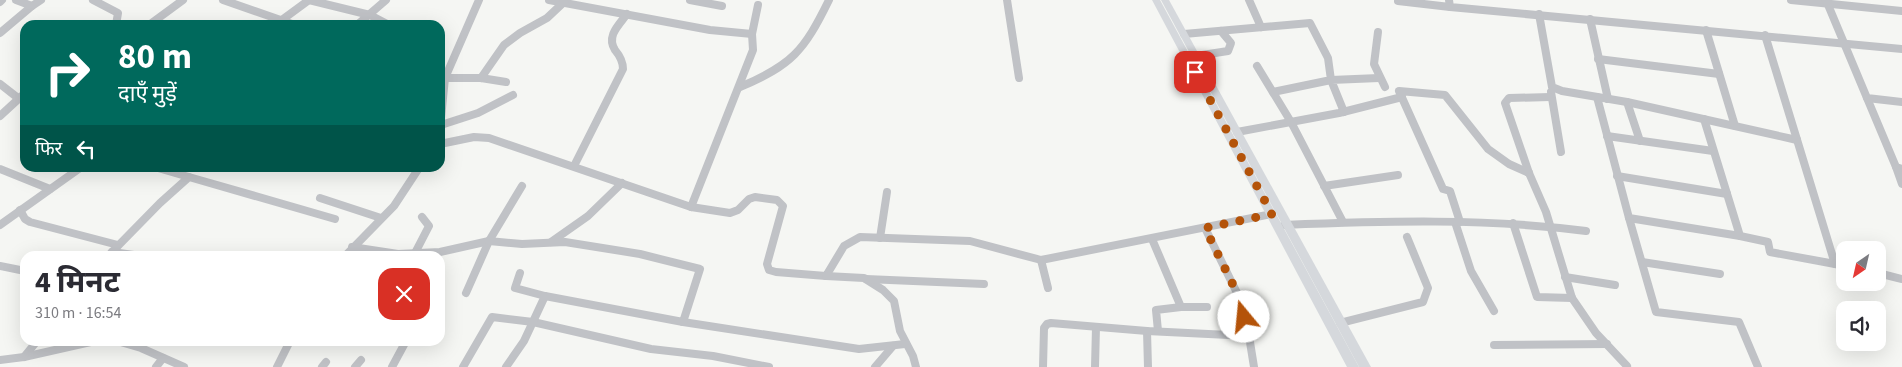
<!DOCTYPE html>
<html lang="hi">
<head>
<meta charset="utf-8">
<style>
	body { margin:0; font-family:"Source Sans 3","Noto Sans Devanagari",sans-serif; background:#f7f7f7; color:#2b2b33; height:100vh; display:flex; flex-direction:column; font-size:19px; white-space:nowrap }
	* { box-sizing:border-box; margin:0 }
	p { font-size:16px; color:#7c7c81 }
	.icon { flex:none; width:28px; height:28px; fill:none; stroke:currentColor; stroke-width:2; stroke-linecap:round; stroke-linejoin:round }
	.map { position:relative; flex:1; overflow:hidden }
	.details { position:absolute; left:20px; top:251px; width:425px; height:95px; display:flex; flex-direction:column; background:#fff; border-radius:15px; box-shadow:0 5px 20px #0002 }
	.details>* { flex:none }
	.hud { position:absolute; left:20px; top:20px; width:425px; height:152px; border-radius:15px; box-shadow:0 5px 20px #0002; background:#00695c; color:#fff; overflow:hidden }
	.needle { width:32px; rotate:214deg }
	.fabs { position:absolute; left:1836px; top:241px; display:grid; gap:10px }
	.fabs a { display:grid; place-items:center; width:50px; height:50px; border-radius:10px; background:#fff; box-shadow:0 5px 20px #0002; font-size:25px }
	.pin { position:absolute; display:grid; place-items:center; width:42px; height:42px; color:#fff; margin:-21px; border-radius:10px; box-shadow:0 2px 8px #0006 }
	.me { position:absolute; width:55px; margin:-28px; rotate:343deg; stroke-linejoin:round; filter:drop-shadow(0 0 4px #0008) }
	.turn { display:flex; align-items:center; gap:18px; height:105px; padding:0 15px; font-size:22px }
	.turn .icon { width:65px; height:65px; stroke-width:2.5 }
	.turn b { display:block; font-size:35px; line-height:42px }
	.then { display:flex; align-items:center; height:48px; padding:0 15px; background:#0003; gap:10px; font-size:19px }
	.round { display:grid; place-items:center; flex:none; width:52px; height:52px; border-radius:15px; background:#f7f7f7 }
	.overview { display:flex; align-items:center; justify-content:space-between; height:85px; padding:0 15px }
	h1 { font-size:30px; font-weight:700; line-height:38px }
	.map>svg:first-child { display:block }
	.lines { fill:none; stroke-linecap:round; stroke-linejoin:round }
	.minor { stroke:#c0c2c6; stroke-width:8 }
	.secondary { fill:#d5d8dc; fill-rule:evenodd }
	.route { stroke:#b45309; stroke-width:9; stroke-dasharray:0 16.2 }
</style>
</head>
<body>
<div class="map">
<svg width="1902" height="367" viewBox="0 0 1902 367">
	<rect width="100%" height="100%" fill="#f5f6f3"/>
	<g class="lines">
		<g class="minor">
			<polyline points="93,0 118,13 116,25"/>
			<polyline points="223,0 295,25"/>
			<polyline points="309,0 370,15 389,25"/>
			<polyline points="549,0 710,30 752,34"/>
			<polyline points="690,0 722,6"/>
			<polyline points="1007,0 1019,78"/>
			<polyline points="1249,0 1261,27"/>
			<polyline points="1449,0 1450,7 1902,49"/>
			<polyline points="1791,0 1902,11"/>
			<polyline points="1826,0 1867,98 1902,102"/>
			<polyline points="1398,1 1450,7"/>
			<polyline points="0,2 2,0"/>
			<polyline points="32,6 41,0"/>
			<polyline points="1539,14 1552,87 1562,91 1627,102 1797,140"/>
			<polyline points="1590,19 1608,99"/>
			<polyline points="149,25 183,0"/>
			<polyline points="275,25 309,0"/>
			<polyline points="357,25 386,0"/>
			<polyline points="1706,30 1735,126"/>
			<polyline points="1378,32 1374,64 1385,87"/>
			<polyline points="0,33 32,6 16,0"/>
			<polyline points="1184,34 1310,23 1328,58 1331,80 1273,92"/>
			<polyline points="1765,35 1835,264 1845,266"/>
			<polyline points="1196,56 1228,51 1231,43 1221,31"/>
			<polyline points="1598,59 1719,74"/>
			<polyline points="1257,66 1291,122 1343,222"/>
			<polyline points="442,78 481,78 506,82"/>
			<polyline points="481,78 504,45 520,33 547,18 564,2"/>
			<polyline points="0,84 18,98"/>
			<path d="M 740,87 C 792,65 804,51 829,0"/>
			<polyline points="1551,92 1561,152"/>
			<polyline points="1550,97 1509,98 1505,103 1529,173 1546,212 1572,298 1596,333 1627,366"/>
			<polyline points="1597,97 1629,218 1740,236"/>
			<polyline points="1867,98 1896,167 1902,169"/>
			<polyline points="1627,102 1640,141"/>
			<polyline points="1344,112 1331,80 1379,78"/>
			<polyline points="0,116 25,93"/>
			<polyline points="1704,119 1740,236 1768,242 1770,252 1835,264"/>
			<polyline points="441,125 478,113 513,95"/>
			<polyline points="440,128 445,78 479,0"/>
			<polyline points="1237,132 1339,113 1402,97"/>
			<polyline points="1607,136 1713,151"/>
			<polyline points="440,144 474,137 489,138 691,207 730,213 738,210 749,199 755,197 777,200 783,206 767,264 769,270 776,272 826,276 844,246 860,237 970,241 1041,260 1272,214"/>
			<path d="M 574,166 L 623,69 C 623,61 620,56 615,50 C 606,36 619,25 627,14"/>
			<polyline points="1896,167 1902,184"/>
			<polyline points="158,168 189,177"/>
			<polyline points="0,169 50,189"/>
			<polyline points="1617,176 1727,194"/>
			<polyline points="1324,186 1398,175"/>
			<polyline points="320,198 381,218"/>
			<polyline points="691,207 753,50 752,34 758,5"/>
			<polyline points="20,210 25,219 30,222 118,245"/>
			<polyline points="1629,218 1656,312 1739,322 1758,367"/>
			<polyline points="1455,222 1471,271 1494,311"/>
			<polyline points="1460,222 1450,191 1443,189 1399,91 1445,95 1488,149 1509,164 1529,173"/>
			<polyline points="1513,223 1537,297 1572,298"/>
			<polyline points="0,225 80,168"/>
			<path d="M 1284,225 C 1385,221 1485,218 1586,231"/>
			<polyline points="1205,228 1240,299 1249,336"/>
			<polyline points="880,238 887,192"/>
			<polyline points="1152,239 1181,307 1156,310 1158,331"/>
			<polyline points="551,242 588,216 622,183"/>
			<polyline points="352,247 398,254 440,252 489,241"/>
			<polyline points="112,252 141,256"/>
			<polyline points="415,253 429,226 422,217"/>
			<polyline points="108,256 160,203 189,177 335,219"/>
			<polyline points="345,256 394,206 419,168"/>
			<polyline points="1041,260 1048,288"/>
			<polyline points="1642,262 1720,274"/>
			<polyline points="0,266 25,271"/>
			<polyline points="520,273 515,288 545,296"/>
			<polyline points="1878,273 1902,279"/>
			<polyline points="826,276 864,278 883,290 894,301 900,331 913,356 916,367"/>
			<polyline points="1565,277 1615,285"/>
			<polyline points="866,279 984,284"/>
			<polyline points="466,293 489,241"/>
			<polyline points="1181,307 1207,307"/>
			<polyline points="683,322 859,349 905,344"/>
			<polyline points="1340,323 1423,302 1428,288 1407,237"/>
			<polyline points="1147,331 1148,367"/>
			<polyline points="117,341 141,348 184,367"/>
			<polyline points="1494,345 1607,344"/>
			<polyline points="24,357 37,341"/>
			<polyline points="0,360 24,357 95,341"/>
			<polyline points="156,367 163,358"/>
			<polyline points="277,367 290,341"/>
			<polyline points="322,367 326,362"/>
			<polyline points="355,367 361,360"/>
			<polyline points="392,367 406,341"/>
			<polyline points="463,367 492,317 533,322 651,349 713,356 769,367"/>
			<polyline points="506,367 524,341 545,296 683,322 700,269 640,254 565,242 522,244 489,241 522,186"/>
			<polyline points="875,367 893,346"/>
			<polyline points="1043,367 1044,328 1047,324 1051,323 1147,331 1249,336 1254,367"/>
			<polyline points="1095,367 1096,327"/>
		</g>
		<g class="secondary">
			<polygon points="1152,0 1160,0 1359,367 1347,367"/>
			<polygon points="1161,0 1169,0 1371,367 1359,367"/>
		</g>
	</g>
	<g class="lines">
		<polyline class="route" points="1195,72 1272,214 1205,228 1240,299 1244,317"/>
	</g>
</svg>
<div class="fabs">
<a><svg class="needle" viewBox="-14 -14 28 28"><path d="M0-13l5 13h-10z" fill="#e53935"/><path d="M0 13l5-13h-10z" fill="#7c7c81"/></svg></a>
<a><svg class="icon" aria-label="sound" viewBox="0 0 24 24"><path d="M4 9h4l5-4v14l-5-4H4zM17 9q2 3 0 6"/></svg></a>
</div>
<div class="pin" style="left:1195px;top:72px;background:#d93025"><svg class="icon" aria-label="arrive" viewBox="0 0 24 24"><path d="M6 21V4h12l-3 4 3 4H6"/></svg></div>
<svg class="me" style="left:1244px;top:317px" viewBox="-20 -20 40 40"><circle r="19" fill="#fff"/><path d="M0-13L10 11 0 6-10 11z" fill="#b45309"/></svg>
<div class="hud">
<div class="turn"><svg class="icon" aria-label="right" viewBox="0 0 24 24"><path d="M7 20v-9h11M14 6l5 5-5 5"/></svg><div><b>80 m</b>दाएँ मुड़ें</div></div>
<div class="then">फिर<svg class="icon" aria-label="left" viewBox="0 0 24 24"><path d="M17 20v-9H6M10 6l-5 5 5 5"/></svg></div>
</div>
<section class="details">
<div class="overview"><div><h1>4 मिनट</h1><p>310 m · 16:54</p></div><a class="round" style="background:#d93025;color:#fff"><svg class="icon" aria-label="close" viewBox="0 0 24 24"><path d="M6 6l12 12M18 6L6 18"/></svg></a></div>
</section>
</div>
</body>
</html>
